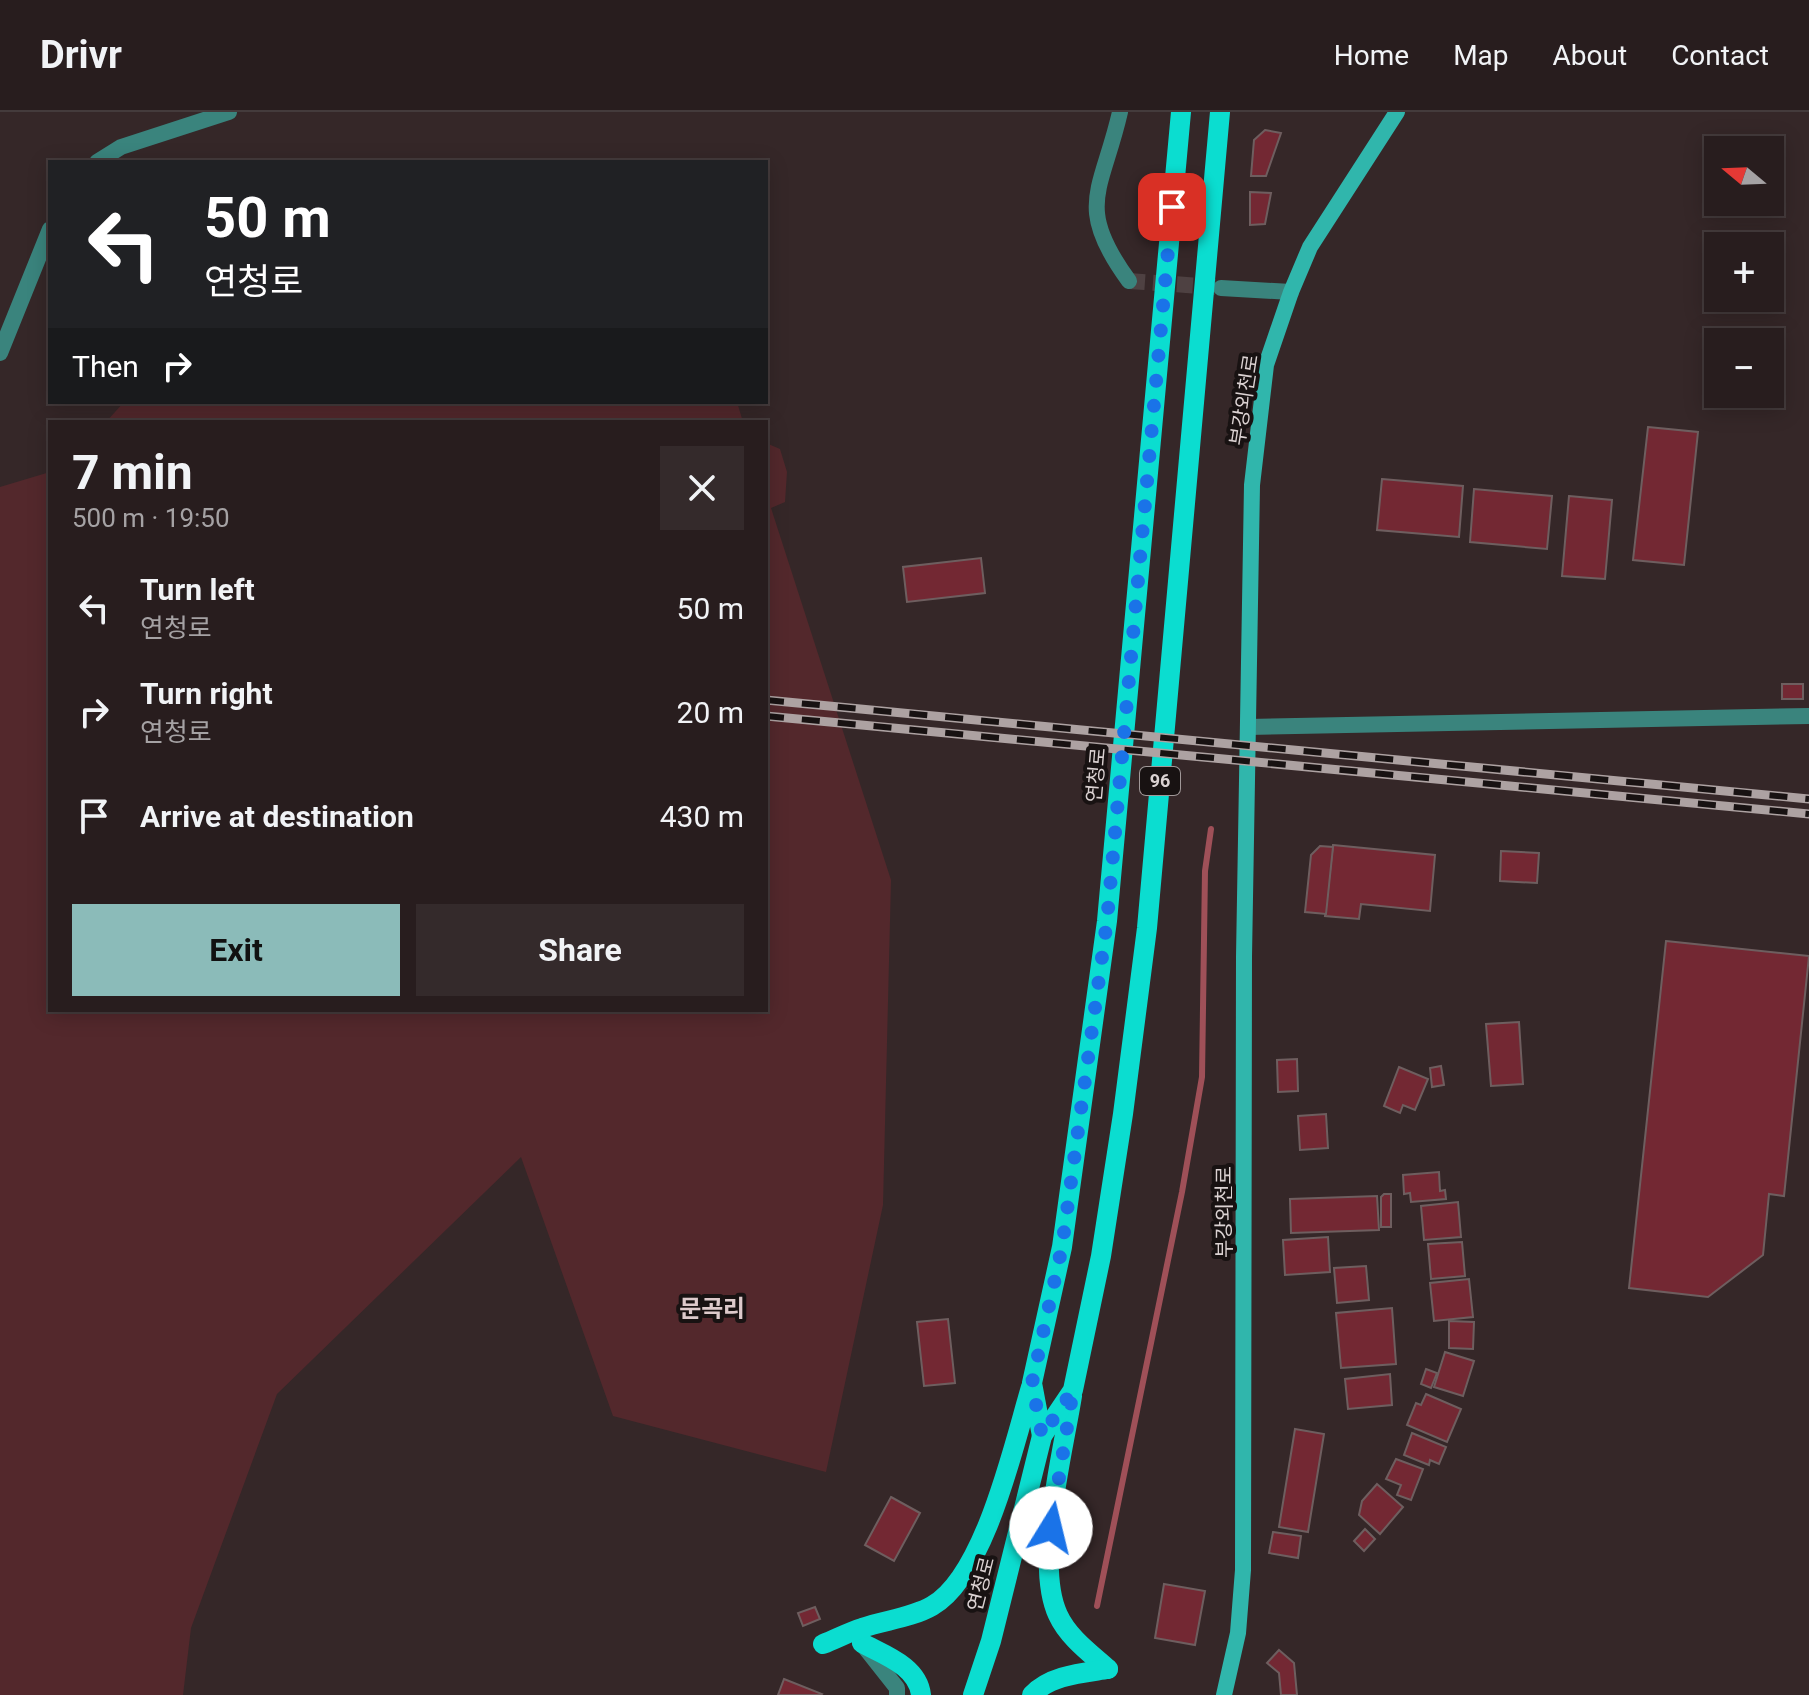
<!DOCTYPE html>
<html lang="en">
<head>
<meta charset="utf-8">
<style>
	body { margin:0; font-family:Roboto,"Noto Sans KR",sans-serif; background:#342a2b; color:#f1f3f6; height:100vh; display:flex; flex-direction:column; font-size:30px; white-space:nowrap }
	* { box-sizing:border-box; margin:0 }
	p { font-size:26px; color:#a5a2a4 }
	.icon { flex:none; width:44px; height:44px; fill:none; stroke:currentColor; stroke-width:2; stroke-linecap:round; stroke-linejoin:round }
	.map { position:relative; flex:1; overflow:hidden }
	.details { position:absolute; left:48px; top:308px; width:720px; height:592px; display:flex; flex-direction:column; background:#281d1e; border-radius:0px; box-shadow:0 4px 20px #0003,0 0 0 2px #443b3c }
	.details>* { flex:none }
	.hud { position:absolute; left:48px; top:48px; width:720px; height:244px; border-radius:0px; box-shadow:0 4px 20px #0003,0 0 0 2px #443b3c; background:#202124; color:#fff; overflow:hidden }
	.needle { width:52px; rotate:289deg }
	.fabs { position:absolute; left:1704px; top:24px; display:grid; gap:16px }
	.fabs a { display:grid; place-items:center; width:80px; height:80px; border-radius:0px; background:#281d1e; box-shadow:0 4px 20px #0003,0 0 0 2px #443b3c; font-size:40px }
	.pin { position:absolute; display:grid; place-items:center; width:68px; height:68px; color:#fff; margin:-34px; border-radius:16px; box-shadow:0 4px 12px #0006 }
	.me { position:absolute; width:88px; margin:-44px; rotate:9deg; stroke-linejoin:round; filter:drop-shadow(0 0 6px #0008) }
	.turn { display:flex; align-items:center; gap:28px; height:168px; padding:0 24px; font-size:36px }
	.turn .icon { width:104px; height:104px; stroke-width:2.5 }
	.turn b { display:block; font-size:56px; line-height:68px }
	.then { display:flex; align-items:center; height:76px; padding:0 24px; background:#0003; gap:16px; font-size:30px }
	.round { display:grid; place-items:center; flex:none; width:84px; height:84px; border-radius:0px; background:#342a2b }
	.summary { display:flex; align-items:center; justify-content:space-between; height:136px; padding:0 24px }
	h1 { font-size:48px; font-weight:700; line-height:60px }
	.action { display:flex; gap:16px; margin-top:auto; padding:16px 24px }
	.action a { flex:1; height:92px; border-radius:0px; background:#8bbbb9; color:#111; font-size:32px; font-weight:700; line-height:92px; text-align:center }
	.action a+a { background:#342a2b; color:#f1f3f6 }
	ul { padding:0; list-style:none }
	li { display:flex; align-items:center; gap:24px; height:104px; padding:0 24px }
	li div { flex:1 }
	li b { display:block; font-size:30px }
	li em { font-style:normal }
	header { display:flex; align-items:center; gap:48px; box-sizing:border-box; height:112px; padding:0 40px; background:#281d1e; border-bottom:2px solid #443b3c }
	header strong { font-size:38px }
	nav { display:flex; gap:44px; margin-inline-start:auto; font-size:28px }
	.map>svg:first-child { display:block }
	.green { fill:#53282c }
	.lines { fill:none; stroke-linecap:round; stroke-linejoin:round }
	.stream { stroke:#9f5058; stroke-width:6 }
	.building { fill:#732833; stroke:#6e5e5f; stroke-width:2 }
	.minor-tunnel { stroke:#4e4142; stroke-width:16; stroke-dasharray:16 8; stroke-linecap:butt }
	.minor { stroke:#3a847d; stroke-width:16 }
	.tertiary { stroke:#3a847d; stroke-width:16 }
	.secondary { stroke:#30b6ac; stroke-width:16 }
	.primary { stroke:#0bddd0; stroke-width:20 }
	.rail-casing { stroke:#ada2a2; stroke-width:9 }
	.rail { stroke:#181212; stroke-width:6; stroke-dasharray:18; stroke-linecap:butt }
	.route { stroke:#1a73e8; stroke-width:14; stroke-dasharray:0 25.2 }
	.labels { text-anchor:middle; stroke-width:8; stroke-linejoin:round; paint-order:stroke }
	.shield { fill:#181212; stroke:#a09898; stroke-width:2 }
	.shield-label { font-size:18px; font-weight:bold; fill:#dbd2d2 }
	.street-label { font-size:20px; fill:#dbd2d2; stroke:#181212 }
	.quarter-label { font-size:24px; font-weight:bold; fill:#ddcacb; stroke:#181212 }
</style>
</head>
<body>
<header>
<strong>Drivr</strong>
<nav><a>Home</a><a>Map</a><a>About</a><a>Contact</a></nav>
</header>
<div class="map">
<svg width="1809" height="1583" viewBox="0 0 1809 1583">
	<rect width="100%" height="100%" fill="#352728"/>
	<g class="green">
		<polygon points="124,290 737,290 743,310 106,310"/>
		<polygon points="766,331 780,337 787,360 785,390 771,396 891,768 883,1093 826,1360 613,1304 521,1045 277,1282 191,1516 183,1583 0,1583 0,375 50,360 50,898 766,898"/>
	</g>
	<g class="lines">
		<polyline class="stream" points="1097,1494 1182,1080 1202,965 1205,759 1211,717"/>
	</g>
	<g class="building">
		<polygon points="1265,18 1281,21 1266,64 1251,64 1254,28"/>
		<polygon points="1250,80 1271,81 1265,112 1250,113"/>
		<polygon points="1648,315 1698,320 1684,453 1633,448"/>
		<polygon points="1382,367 1463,374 1459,425 1377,418"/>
		<polygon points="1474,377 1552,384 1547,437 1470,430"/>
		<polygon points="1569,384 1612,388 1605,467 1562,464"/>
		<polygon points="981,446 985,481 907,490 903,455"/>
		<rect x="1782" y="572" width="21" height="15"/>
		<polygon points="1333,733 1435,743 1430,799 1361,792 1359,807 1325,804"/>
		<polygon points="1320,734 1333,735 1326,802 1305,800 1311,743"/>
		<polygon points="1501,739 1539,741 1537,771 1500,769"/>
		<polygon points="1666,829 1809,844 1784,1084 1769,1082 1763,1143 1708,1185 1629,1176"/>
		<polygon points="1519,910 1523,972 1491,974 1486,912"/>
		<polygon points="1297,947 1298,979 1278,980 1277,948"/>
		<polygon points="1441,954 1444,973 1432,975 1430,956"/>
		<polygon points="1399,955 1428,967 1415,998 1403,993 1400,1001 1384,994"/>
		<polygon points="1326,1002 1328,1036 1300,1038 1298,1004"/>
		<polygon points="1439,1060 1440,1079 1445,1078 1446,1087 1411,1090 1410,1081 1404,1082 1403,1063"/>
		<polygon points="1384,1082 1391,1082 1391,1115 1381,1115 1381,1085"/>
		<polygon points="1377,1084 1379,1118 1291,1121 1290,1087"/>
		<polygon points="1458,1090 1461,1125 1424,1128 1421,1094"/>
		<polygon points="1328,1125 1330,1160 1285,1163 1283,1128"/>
		<polygon points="1462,1130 1465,1164 1431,1167 1428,1132"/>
		<polygon points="1366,1154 1369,1188 1337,1191 1334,1156"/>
		<polygon points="1469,1167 1473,1205 1434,1209 1430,1171"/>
		<polygon points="1392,1196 1396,1252 1341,1256 1336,1201"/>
		<polygon points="948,1207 955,1271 924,1274 917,1210"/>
		<polygon points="1449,1209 1474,1210 1473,1237 1449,1236"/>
		<polygon points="1445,1240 1474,1249 1463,1284 1434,1275"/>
		<polygon points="1426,1257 1437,1261 1431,1276 1421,1272"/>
		<polygon points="1390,1262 1392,1293 1348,1297 1345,1267"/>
		<polygon points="1426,1282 1461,1297 1447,1330 1407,1313 1416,1291 1421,1293"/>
		<polygon points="1295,1317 1324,1322 1308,1420 1279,1415"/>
		<polygon points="1412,1321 1446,1335 1439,1352 1430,1348 1429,1353 1404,1343"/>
		<polygon points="1396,1347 1423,1357 1411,1388 1397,1383 1401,1373 1386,1367"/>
		<polygon points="1377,1372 1403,1395 1380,1422 1359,1403 1362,1389"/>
		<polygon points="891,1385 920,1401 894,1449 865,1433"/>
		<polygon points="1365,1417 1375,1427 1364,1439 1354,1429"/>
		<polygon points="1273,1420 1301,1424 1298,1446 1269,1441"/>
		<polygon points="1164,1472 1205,1479 1195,1533 1155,1526"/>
		<polygon points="815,1495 820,1507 803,1514 798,1501"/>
		<polygon points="1279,1538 1294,1551 1297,1583 1281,1583 1279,1561 1267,1551"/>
		<polygon points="784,1567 822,1582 821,1583 778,1583"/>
	</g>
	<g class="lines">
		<polyline class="minor-tunnel" points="1129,169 1215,175"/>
		<g class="minor">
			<path d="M 1120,0 C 1102,79 1074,94 1129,169"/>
			<polyline points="97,50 121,35 229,0"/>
			<polyline points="1221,176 1291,180"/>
			<polyline points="0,241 50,117"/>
			<polyline points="863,1533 897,1576 897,1583"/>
		</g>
		<polyline class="tertiary" points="1248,615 1809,604"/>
		<polyline class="secondary" points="1224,1583 1238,1521 1243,1458 1244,845 1252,373 1266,253 1291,180 1310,135 1397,0"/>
		<g class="primary">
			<path d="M 1072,1284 C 1063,1341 1034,1452 1058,1503 C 1068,1525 1090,1541 1108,1557"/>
			<polyline points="1042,1324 1032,1271 1062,1135 1107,809 1181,0"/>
			<path d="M 862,1531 C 884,1543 918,1554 921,1583"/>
			<path d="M 823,1532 C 836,1527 849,1520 862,1516 C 885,1508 911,1506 932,1494 C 985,1464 1014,1332 1031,1275"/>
			<polyline points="973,1583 991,1529 1042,1324 1073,1278 1101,1144 1123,1002 1147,816 1220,0"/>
			<path d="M 1032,1583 C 1050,1563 1083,1561 1108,1557"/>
		</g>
		<defs>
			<g id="rail">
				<polyline points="766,588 1809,687"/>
				<polyline points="766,604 1809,702"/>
			</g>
		</defs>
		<use href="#rail" class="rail-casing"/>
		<use href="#rail" class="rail"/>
	</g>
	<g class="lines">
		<polyline class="route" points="1051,1416 1073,1278 1042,1324 1032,1271 1062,1135 1107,809 1172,95"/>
	</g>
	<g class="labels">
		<rect class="shield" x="1140" y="655" width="40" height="28" rx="6"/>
		<g class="shield-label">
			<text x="1160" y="675">96</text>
		</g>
		<g class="street-label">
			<text transform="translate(1244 288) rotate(-81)" y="7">부강외천로</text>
			<text transform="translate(1096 663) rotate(-85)" y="7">연청로</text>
			<text transform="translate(1224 1100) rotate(-90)" y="7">부강외천로</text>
			<text transform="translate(981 1472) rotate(-76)" y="7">연청로</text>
		</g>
		<g class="quarter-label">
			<text x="712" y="1205">문곡리</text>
		</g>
	</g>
</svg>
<div class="fabs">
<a><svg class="needle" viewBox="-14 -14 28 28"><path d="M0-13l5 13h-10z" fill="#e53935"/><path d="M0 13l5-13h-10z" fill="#a5a2a4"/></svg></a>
<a>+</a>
<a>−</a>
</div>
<div class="pin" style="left:1172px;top:95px;background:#d93025"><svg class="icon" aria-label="arrive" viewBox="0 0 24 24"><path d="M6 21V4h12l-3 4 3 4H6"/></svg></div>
<svg class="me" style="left:1051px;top:1416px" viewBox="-20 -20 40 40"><circle r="19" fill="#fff"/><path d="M0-13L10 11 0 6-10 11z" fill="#1a73e8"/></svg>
<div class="hud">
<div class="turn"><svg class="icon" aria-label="left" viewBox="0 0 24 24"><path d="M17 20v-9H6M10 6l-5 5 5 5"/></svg><div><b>50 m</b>연청로</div></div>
<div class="then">Then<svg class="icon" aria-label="right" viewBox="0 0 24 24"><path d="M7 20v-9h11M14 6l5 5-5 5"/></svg></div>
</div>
<section class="details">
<div class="summary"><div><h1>7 min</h1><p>500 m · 19:50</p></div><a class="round"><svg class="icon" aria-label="close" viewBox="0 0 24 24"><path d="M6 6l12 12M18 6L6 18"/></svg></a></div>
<ul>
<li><svg class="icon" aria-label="left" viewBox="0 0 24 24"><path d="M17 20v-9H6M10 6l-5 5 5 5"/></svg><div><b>Turn left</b><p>연청로</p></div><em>50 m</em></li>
<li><svg class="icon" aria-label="right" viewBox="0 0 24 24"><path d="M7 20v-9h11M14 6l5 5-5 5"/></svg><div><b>Turn right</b><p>연청로</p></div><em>20 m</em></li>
<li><svg class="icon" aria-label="arrive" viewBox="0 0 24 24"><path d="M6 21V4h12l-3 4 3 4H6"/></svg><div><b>Arrive at destination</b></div><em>430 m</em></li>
</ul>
<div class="action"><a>Exit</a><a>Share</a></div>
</section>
</div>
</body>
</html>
